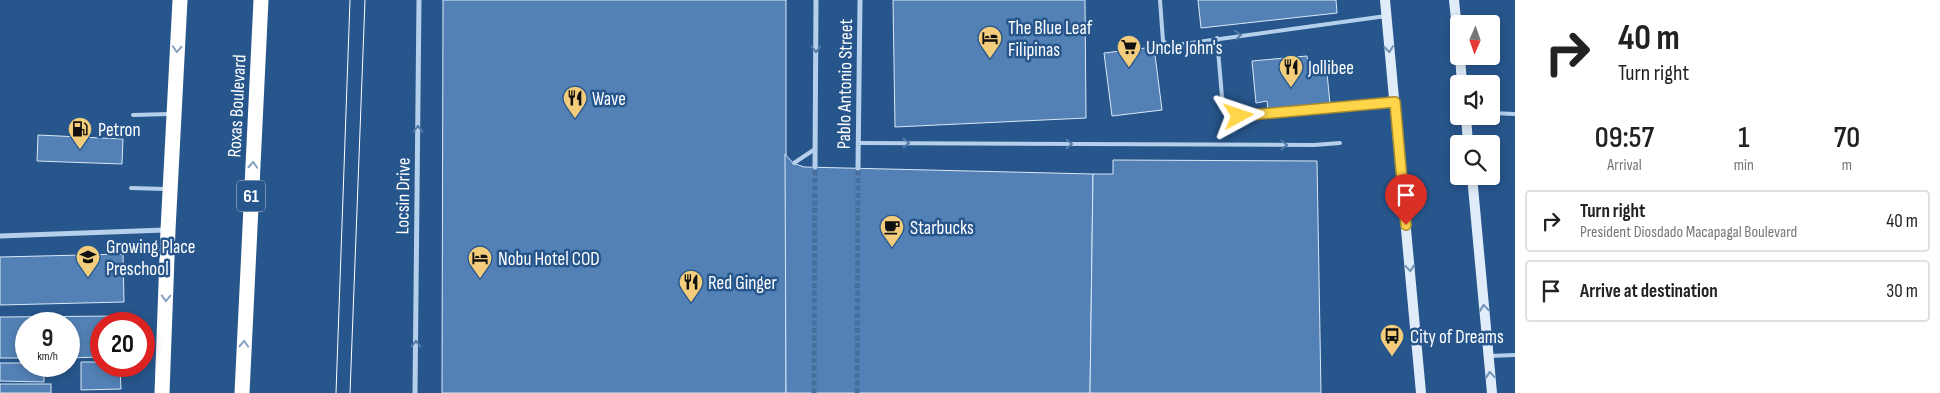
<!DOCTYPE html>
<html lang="en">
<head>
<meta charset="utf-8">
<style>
	body { margin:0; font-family:"Sofia Sans Condensed",sans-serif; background:#f6f6f6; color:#222; height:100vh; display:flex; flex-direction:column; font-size:19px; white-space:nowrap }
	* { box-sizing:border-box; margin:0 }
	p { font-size:16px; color:#767676 }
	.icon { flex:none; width:28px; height:28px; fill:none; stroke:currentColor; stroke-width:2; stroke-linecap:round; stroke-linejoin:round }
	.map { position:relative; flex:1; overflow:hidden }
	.panel { display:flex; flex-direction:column; background:#fff; width:425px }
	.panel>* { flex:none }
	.banner { background:#fff; color:#222; overflow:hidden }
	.needle { width:32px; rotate:182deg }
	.controls { position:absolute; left:1450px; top:15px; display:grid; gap:10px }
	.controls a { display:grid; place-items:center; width:50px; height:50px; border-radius:5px; background:#fff; box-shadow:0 2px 8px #0003; font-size:25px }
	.speed { position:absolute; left:15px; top:312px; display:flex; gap:10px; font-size:25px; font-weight:700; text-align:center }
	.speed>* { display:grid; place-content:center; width:65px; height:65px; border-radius:50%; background:#fff; box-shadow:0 2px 8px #0003; line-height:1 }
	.speed small { font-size:12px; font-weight:400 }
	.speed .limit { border:8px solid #d22; background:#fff; color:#111 }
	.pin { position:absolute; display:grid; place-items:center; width:42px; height:42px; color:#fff; margin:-51px -21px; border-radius:50% 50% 50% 0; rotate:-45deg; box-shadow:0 0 5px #0007 }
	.pin .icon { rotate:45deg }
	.me { position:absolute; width:55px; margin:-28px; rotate:85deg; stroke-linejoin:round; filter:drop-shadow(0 0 4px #0008) }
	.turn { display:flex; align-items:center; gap:18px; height:105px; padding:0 20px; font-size:22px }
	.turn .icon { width:65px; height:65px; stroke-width:2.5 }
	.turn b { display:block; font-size:35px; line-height:42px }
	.eta { display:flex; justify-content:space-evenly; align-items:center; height:85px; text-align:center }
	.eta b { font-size:30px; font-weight:600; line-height:35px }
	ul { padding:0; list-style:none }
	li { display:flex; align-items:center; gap:15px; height:62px; margin:0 10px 8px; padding:0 10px; border:2px solid #e0e0e0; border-radius:5px }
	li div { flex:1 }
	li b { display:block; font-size:19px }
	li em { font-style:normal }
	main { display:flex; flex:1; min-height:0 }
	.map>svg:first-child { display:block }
	.building { fill:#5381b5; stroke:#dae8f8 }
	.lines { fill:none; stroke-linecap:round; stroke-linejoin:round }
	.street-tunnel { stroke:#476f9d; stroke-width:5; stroke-dasharray:5 2.5; stroke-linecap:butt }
	.lane { stroke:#b6cfea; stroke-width:4 }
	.street { stroke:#b6cfea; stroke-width:5 }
	.secondary { stroke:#e0ecf9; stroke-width:10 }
	.highway { stroke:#fff; stroke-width:15 }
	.tram { stroke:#fff; stroke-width:1 }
	.oneway { stroke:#527aa8 }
	.oneway2 { stroke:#88a2c0 }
	.oneway3 { stroke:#7192b8 }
	.route-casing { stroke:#a68a30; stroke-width:12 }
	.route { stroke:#ffd54a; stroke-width:9 }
	.labels { text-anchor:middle; stroke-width:5; stroke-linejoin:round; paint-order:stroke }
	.shield { fill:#27568c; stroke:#beccdc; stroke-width:1 }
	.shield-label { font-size:18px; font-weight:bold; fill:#fff }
	.poi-label { font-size:19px; fill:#fff; stroke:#27568c; text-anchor:start }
	.street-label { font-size:19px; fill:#fff; stroke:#27568c }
</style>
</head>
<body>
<main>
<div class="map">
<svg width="1515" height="393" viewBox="0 0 1515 393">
	<rect width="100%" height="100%" fill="#27568c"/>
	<g class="building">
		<polygon points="443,0 786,0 786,393 442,393"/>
		<polygon points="893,0 1085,0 1086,118 895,127"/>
		<polygon points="1198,0 1336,0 1337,13 1201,28"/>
		<polygon points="1154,47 1162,110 1112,116 1104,53"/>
		<polygon points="1307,56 1309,75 1327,73 1330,104 1268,110 1267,101 1256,103 1252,61"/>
		<polygon points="38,135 123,139 122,164 37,161"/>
		<polygon points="785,154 793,163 804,167 1093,174 1090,393 786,393"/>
		<polygon points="1113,160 1317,161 1321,393 1090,393 1093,174 1113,174"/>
		<polygon points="123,254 124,302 0,305 0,257"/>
		<polygon points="119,316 119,324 101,324 101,357 69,358 69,324 26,324 26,358 0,358 0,317"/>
		<polygon points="81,362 101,362 101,366 120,366 121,389 81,390"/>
		<polygon points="0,363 26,363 26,366 44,366 44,382 0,381"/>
		<rect x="0" y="384" width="51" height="9"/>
	</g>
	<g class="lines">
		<g class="street-tunnel">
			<polyline points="814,393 815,167"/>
			<polyline points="857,393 858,168"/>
		</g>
		<g class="lane">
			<polyline points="1160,0 1163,41 1169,46 1386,16"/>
			<polyline points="1217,38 1222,97 1229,110 1239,116 1393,102"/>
			<polyline points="1491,113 1515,114"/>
			<polyline points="133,115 169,114"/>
			<polyline points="858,143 1314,145 1340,143"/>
			<polyline points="794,163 815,149"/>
			<polyline points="131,188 166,189"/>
			<polyline points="1489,356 1515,355"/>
		</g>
		<g class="street">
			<polyline points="815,167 816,0"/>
			<polyline points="858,168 860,0"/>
			<polyline points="0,236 165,230"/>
			<polyline points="415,393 419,0"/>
		</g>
		<g class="secondary">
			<polyline points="1385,0 1421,393"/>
			<polyline points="1454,0 1459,48"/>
			<polyline points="1460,56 1462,84"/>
			<polyline points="1466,116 1468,144"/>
			<polyline points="1472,176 1492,393"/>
		</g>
		<g class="highway">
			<polyline points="162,393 168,230 180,0"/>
			<polyline points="242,393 261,0"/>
		</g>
		<g class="tram">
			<polyline points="336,393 350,0"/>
			<polyline points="350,393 365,0"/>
		</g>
	</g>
	<defs><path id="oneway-chevron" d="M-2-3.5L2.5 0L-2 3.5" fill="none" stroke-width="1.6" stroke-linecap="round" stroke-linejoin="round" transform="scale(1.25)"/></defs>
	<g class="oneway">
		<use href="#oneway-chevron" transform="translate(1238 35) rotate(-7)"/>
		<use href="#oneway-chevron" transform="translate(816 49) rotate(90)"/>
		<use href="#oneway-chevron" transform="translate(418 129) rotate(-89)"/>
		<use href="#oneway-chevron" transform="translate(906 143)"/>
		<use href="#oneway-chevron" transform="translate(1069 144)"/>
		<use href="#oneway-chevron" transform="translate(1284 145)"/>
		<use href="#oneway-chevron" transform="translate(416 344) rotate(-89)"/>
	</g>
	<g class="oneway2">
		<use href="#oneway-chevron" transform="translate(177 49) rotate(93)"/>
		<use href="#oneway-chevron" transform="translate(253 165) rotate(-87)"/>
		<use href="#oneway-chevron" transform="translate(166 298) rotate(92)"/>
		<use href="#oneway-chevron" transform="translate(244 344) rotate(-87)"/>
	</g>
	<g class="oneway3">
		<use href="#oneway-chevron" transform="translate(1389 49) rotate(84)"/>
		<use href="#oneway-chevron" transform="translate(1410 268) rotate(85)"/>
		<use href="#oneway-chevron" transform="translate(1484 308) rotate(-95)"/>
		<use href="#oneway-chevron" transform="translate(1490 375) rotate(-95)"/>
	</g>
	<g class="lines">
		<defs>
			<polyline id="route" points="1239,116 1395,102 1406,225"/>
		</defs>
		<use href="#route" class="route-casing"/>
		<use href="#route" class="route"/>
	</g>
	<defs>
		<symbol id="hotel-pin" viewBox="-11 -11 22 30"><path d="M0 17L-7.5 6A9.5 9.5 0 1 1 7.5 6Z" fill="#f3cd7b" stroke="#27568c"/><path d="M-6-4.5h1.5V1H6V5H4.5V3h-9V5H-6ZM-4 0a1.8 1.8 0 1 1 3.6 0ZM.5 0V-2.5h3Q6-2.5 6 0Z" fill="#111"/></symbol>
		<symbol id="supermarket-pin" viewBox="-11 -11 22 30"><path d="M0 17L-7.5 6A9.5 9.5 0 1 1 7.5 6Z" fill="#f3cd7b" stroke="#27568c"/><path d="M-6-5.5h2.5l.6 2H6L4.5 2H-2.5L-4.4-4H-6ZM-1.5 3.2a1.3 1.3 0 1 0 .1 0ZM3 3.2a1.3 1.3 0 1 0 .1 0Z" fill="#111"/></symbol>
		<symbol id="restaurant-pin" viewBox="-11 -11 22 30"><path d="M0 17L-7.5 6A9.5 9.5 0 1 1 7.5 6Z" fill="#f3cd7b" stroke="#27568c"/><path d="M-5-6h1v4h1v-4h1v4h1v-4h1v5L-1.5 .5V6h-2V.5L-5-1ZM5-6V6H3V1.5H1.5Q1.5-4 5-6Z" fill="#111"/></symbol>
		<symbol id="fuel-pin" viewBox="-11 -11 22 30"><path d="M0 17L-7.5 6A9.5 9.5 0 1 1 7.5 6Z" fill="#f3cd7b" stroke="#27568c"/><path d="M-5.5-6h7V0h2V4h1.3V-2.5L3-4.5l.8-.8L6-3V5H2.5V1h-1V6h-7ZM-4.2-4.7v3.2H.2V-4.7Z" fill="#111"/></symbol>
		<symbol id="cafe-pin" viewBox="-11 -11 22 30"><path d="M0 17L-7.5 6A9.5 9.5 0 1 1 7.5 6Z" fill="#f3cd7b" stroke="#27568c"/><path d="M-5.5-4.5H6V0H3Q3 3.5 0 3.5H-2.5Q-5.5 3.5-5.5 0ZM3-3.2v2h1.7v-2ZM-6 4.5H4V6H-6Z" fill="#111"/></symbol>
		<symbol id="school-pin" viewBox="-11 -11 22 30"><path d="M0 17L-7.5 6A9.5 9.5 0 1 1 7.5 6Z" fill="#f3cd7b" stroke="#27568c"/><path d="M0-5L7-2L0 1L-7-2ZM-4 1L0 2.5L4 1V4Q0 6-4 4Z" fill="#111"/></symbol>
		<symbol id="bus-pin" viewBox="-11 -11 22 30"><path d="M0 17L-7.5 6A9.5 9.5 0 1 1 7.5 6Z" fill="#f3cd7b" stroke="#27568c"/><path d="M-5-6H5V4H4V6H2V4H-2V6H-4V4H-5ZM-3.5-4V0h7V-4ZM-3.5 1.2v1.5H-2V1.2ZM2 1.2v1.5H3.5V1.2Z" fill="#111"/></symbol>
	</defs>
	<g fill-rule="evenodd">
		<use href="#hotel-pin" x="976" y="24" width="28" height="38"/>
		<use href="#supermarket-pin" x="1115" y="33" width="28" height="38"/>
		<use href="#restaurant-pin" x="1277" y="53" width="28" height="38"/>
		<use href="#restaurant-pin" x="561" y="84" width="28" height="38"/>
		<use href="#fuel-pin" x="66" y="115" width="28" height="38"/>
		<use href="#cafe-pin" x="878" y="213" width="28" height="38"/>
		<use href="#school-pin" x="74" y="243" width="28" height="38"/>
		<use href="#hotel-pin" x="466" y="244" width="28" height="38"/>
		<use href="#restaurant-pin" x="677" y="268" width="28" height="38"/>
		<use href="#bus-pin" x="1378" y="322" width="28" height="38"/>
	</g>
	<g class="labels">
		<rect class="shield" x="237" y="180.5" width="28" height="31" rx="4"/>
		<g class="shield-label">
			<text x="251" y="202">61</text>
		</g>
		<g class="poi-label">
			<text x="1008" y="34">The Blue Leaf<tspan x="1008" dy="22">Filipinas</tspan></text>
			<text x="1146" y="54">Uncle John's</text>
			<text x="1308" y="74">Jollibee</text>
			<text x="592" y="105">Wave</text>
			<text x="98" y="136">Petron</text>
			<text x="910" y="234">Starbucks</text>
			<text x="106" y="253">Growing Place<tspan x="106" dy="22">Preschool</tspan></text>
			<text x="498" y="265">Nobu Hotel COD</text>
			<text x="708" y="289">Red Ginger</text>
			<text x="1410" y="343">City of Dreams</text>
		</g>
		<g class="street-label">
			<text transform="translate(844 84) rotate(-89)" y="7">Pablo Antonio Street</text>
			<text transform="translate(236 106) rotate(-87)" y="7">Roxas Boulevard</text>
			<text transform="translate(402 196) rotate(-89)" y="7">Locsin Drive</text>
		</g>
	</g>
</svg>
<div class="controls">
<a><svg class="needle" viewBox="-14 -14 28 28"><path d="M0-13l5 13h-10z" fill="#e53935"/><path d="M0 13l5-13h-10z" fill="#767676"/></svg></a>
<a><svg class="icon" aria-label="sound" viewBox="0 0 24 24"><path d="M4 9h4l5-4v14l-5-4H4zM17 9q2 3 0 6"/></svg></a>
<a><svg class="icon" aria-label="search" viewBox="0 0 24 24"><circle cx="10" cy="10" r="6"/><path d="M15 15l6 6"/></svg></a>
</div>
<div class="speed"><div>9<small>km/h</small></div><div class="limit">20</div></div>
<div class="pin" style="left:1406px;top:225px;background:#d93025"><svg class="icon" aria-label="arrive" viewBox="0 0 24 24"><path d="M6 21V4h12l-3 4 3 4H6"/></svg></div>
<svg class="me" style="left:1239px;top:116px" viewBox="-20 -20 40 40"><path d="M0-17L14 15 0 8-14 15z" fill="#ffd54a" stroke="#fff" stroke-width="4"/></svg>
</div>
<section class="panel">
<div class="banner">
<div class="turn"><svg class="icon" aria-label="right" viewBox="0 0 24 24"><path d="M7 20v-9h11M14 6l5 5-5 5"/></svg><div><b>40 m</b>Turn right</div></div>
</div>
<div class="eta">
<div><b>09:57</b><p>Arrival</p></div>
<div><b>1</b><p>min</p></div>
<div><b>70</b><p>m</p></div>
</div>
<ul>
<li><svg class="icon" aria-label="right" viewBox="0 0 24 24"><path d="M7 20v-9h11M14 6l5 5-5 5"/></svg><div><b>Turn right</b><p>President Diosdado Macapagal Boulevard</p></div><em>40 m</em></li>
<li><svg class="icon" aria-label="arrive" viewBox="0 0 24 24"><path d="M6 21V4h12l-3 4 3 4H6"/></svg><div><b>Arrive at destination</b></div><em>30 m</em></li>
</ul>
</section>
</main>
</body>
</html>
